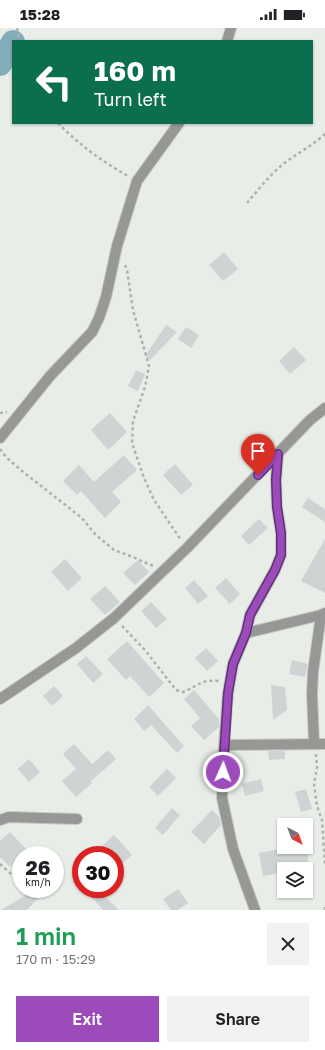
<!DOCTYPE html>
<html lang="en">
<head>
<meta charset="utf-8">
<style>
	body { margin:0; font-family:"Golos Text",sans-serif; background:#f2f2f2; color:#202124; height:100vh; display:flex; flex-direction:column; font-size:15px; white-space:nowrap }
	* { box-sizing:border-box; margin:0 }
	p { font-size:13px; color:#757577 }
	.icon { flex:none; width:22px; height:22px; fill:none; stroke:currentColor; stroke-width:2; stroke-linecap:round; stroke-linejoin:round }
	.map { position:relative; height:882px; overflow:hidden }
	.panel { display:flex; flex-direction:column; background:#fff; flex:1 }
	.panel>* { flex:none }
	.top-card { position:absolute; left:12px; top:12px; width:301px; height:84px; border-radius:0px; box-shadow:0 1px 3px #0004; background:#0b6e4f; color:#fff; overflow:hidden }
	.needle { width:26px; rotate:139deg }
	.controls { position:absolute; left:277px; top:790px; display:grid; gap:8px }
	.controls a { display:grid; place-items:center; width:36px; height:36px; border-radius:0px; background:#fff; box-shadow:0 1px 3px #0004; font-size:20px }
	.speed { position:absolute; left:12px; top:818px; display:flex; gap:8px; font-size:20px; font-weight:700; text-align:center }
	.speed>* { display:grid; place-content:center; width:52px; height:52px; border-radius:50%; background:#fff; box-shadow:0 1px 3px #0004; line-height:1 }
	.speed small { font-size:10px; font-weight:400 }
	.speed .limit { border:6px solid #d22; background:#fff; color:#111 }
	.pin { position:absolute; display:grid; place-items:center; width:34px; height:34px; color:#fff; margin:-41px -17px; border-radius:50% 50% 50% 0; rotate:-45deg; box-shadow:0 0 4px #0007 }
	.pin .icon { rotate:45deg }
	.me { position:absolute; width:44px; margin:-22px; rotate:2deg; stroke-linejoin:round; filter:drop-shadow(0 0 3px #0008) }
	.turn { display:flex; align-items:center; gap:14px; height:84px; padding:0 16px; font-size:18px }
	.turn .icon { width:52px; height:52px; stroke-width:2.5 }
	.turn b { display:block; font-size:28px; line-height:34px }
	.round { display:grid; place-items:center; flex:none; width:42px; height:42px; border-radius:0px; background:#f2f2f2 }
	.overview { display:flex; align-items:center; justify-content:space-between; height:68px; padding:0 16px }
	h1 { font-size:24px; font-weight:600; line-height:30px; color:#1e9e55 }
	.cta { display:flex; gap:8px; margin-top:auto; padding:8px 16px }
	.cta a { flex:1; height:46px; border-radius:0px; background:#9c4bbb; color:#fff; font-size:16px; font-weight:600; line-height:46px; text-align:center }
	.cta a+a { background:#f2f2f2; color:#202124 }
	.status { display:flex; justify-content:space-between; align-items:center; height:28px; padding:0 20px; background:#fff; direction:ltr }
	.status svg { height:11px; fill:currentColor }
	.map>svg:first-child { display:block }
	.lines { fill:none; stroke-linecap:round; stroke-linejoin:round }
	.river { stroke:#83aeb9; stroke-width:24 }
	.building { fill:#cdd4d3 }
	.minor-casing { stroke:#c5c9c5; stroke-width:12 }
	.path { stroke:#aeb2ae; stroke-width:2.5; stroke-dasharray:3 3; stroke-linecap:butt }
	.minor { stroke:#979795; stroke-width:10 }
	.route-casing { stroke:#65317a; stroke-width:10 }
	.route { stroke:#9c4bbb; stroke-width:7 }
</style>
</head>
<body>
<div class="status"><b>15:28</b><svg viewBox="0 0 49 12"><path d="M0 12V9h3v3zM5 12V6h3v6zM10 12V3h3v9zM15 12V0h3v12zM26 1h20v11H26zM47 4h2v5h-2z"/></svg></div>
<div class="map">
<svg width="325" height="882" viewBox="0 0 325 882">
	<rect width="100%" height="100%" fill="#e8ede8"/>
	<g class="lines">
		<polyline class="river" points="0,36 13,14"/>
	</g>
	<g class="building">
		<polygon points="224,224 238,241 223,253 209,237"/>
		<polygon points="166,297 177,304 150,332 145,328"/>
		<polygon points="186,299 199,307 191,320 178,311"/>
		<polygon points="294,319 306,332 290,346 279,333"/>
		<polygon points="136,342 145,346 138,363 128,358"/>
		<polygon points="110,385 127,404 108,422 91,402"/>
		<polygon points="124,427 137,442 112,464 121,474 105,490 81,463 77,467 63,453 79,437 94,454"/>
		<polygon points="175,436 193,457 181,467 163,447"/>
		<polygon points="308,470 325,481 325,494 302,479"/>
		<polygon points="259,491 268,500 249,517 241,508"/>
		<polygon points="325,511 325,565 301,553"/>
		<polygon points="65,531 82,550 68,563 51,544"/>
		<polygon points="138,532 149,544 135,557 123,545"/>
		<polygon points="226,550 240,566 230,576 215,560"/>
		<polygon points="194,552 208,568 198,576 185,560"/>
		<polygon points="105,558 120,574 105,587 90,571"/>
		<polygon points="151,574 167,591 156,600 141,583"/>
		<polygon points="127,613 164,655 149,669 130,648 126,652 107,631"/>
		<polygon points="206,620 218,633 207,643 195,630"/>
		<polygon points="86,628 103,646 93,655 77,636"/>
		<polygon points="292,632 308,636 305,649 289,646"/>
		<polygon points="271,657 285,659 287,682 273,692"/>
		<polygon points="54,658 63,668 52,678 43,668"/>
		<polygon points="194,662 219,691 219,699 204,712 191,698 200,690 184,671"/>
		<polygon points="148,677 184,718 177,725 151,697 144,703 134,691"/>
		<polygon points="74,716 92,736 108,722 116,731 91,753 92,755 76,769 62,753 76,741 63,726"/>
		<polygon points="268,723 285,723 285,731 269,732"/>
		<polygon points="29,731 40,744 29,754 18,741"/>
		<polygon points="167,741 176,750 158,768 149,759"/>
		<polygon points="261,751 264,763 245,768 242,756"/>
		<polygon points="306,761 312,781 301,784 295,764"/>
		<polygon points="172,780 180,787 163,807 155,800"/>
		<polygon points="212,782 219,789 221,797 204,816 191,804"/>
		<polygon points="10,804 27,822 10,839 0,829 0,813"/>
		<polygon points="114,807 132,827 115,842 115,827 92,827"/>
		<polygon points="281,821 308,821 308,834 281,834 282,845 263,848 259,825"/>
		<polygon points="36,861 47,861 27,882 1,882"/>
		<polygon points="85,861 110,861 103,867 119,882 103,882"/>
		<polygon points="178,861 188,875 178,882 171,882 163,871"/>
	</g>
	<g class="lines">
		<defs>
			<g id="minor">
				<polyline points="227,13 231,0"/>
				<polyline points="0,410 50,348 92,304 99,290 106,269 117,218 137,153 179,95"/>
				<polyline points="246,605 321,587 325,585"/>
				<polyline points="0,671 76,620 114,590 187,520 310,392 325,380"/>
				<polyline points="314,715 312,666 313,644 321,587"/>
				<polyline points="224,717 325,716"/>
				<polyline points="0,792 9,789 77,791"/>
				<polyline points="255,882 233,821 222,770 224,717 228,665 233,636 246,605 250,587 275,542 281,527 281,505 277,479 276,452 278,426"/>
			</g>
		</defs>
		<use href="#minor" class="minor-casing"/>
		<g class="path">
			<polyline points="17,0 20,13"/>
			<path d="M 58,95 C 78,116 103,134 128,148"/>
			<path d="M 247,175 C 258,162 269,148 282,137 C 296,126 312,118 325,106"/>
			<polyline points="125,237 127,242 133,282 149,338 145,359 133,393 132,415 144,450 154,472 181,512"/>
			<polyline points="0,385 7,384"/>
			<polyline points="0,421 6,429 22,443 82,490 95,506 114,522 133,529 153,538"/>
			<path d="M 122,598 L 145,622 L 176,662 L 183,664 C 198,658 201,651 219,653"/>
			<polyline points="316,726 317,739 314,756 317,778 322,792 325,836"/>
			<polyline points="0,836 21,855"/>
			<polyline points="28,861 29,862"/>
			<polyline points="325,882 325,877"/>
		</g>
		<use href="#minor" class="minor"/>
	</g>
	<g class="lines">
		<defs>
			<polyline id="route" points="223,744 228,665 233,636 246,605 250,587 275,542 281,527 281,505 277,479 276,452 278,426 258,447"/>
		</defs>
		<use href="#route" class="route-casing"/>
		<use href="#route" class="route"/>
	</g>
</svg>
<div class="controls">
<a><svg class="needle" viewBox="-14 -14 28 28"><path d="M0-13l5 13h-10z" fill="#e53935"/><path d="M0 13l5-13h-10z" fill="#757577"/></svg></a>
<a><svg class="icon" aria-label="layers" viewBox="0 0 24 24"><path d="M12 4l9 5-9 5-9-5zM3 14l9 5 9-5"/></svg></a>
</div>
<div class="speed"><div>26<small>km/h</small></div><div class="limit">30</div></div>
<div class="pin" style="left:258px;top:447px;background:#d93025"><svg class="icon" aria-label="arrive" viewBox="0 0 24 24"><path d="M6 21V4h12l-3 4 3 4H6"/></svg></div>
<svg class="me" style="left:223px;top:744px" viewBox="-20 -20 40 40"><circle r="17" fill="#9c4bbb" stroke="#fff" stroke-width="3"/><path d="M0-11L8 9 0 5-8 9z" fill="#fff"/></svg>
<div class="top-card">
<div class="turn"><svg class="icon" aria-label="left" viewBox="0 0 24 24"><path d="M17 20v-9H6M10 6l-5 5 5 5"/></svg><div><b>160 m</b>Turn left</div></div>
</div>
</div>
<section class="panel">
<div class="overview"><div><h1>1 min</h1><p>170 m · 15:29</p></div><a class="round"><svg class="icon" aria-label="close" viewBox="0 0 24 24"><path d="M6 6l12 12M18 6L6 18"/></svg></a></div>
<div class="cta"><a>Exit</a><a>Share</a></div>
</section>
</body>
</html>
